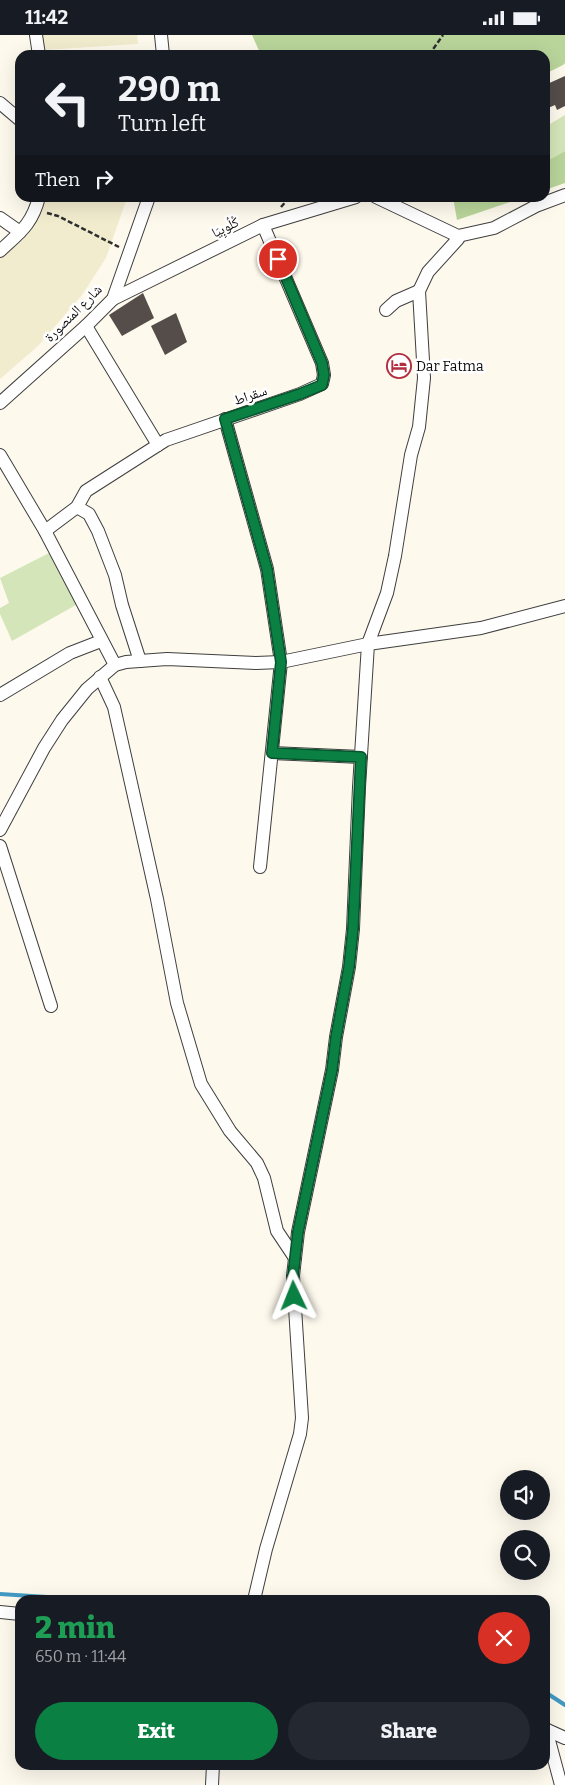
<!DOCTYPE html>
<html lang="en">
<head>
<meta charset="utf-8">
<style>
	body { margin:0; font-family:Bitter,"Noto Naskh Arabic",serif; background:#242831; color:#f1f3f6; height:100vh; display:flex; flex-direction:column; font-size:19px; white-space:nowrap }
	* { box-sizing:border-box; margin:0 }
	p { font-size:16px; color:#9ea1a6 }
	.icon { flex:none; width:28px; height:28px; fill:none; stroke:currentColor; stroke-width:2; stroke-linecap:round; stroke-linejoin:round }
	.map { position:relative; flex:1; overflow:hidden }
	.side { position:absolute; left:15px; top:1560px; width:535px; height:175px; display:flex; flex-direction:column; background:#171b24; border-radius:15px; box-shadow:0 5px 20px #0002 }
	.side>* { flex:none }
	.guide { position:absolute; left:15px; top:15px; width:535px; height:152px; border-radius:15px; box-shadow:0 5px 20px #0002; background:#171b24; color:#f1f3f6; overflow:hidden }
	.fabs { position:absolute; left:500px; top:1435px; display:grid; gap:10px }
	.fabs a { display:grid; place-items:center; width:50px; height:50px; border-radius:50%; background:#171b24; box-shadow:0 5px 20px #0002; font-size:25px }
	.pin { position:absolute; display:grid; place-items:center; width:42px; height:42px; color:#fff; margin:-21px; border:2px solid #fff; border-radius:50%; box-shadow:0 1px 5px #0007 }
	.me { position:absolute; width:55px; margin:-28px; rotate:358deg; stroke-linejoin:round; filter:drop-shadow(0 0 4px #0008) }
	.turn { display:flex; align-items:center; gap:18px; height:105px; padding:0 20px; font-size:22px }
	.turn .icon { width:65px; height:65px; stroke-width:2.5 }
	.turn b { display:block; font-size:35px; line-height:42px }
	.then { display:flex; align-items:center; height:48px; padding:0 20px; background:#0003; gap:10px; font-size:19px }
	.round { display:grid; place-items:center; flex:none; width:52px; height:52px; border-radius:26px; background:#242831 }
	.overview { display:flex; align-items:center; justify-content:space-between; height:85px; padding:0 20px }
	h1 { font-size:30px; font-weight:800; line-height:38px; color:#1e9e55 }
	.primary-button { display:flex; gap:10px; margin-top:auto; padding:10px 20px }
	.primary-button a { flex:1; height:58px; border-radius:30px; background:#0b8043; color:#fff; font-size:20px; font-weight:800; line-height:58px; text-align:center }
	.primary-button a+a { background:#242831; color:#f1f3f6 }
	.status { display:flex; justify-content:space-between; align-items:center; height:35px; padding:0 25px; background:#171b24; direction:ltr }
	.status svg { height:14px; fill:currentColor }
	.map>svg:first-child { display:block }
	.farmland { fill:#f2eccf }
	.green { fill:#d4e6b9 }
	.forest { fill:#b9d59a }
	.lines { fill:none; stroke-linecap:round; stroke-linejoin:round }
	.stream { stroke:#4199c3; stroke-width:4 }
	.building { fill:#544d49 }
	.minor-casing { stroke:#3f3f3f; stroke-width:14 }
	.path { stroke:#2e2e2e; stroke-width:2.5; stroke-dasharray:5 2.5; stroke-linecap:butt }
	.minor { stroke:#fff; stroke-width:12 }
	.route-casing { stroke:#07532c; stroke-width:12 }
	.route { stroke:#0b8043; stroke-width:9 }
	.labels { text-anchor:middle; stroke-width:5; stroke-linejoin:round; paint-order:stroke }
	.street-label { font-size:14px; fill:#0c0c0c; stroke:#fff }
	.poi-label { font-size:14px; fill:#0c0c0c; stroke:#fff; text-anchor:start }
</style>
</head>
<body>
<div class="status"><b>11:42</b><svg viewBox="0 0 49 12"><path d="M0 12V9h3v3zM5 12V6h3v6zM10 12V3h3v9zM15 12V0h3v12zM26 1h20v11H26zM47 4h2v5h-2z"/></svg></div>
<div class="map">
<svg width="565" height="1750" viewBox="0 0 565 1750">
	<rect width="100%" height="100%" fill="#fef9ed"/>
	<g class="farmland">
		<polygon points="41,0 137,0 138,9 44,15"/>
		<polygon points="40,163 127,163 106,223 82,260 38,311 0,344 0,219"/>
	</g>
	<g class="green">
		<polygon points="565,80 565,116 545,127 545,92"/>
		<polygon points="53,516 83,566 12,606 0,579 0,573 9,568 0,543"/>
	</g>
	<g class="forest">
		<polygon points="252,0 565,0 565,28 563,30 545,39 545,20 261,20"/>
		<polygon points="565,116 565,148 545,155 545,127"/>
		<polygon points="453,162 522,162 522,163 457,185"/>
	</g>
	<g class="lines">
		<g class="stream">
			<polyline points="0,1559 94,1565"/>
			<polyline points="545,1657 565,1670"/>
		</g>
	</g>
	<g class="building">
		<polygon points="565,41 565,71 557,75 555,70 548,73 545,66 545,50"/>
		<polygon points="143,258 154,283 122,301 109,280"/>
		<polygon points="176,278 187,307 165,320 151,291"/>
	</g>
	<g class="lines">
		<defs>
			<g id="minor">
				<polyline points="36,0 39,20"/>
				<polyline points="161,0 163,20"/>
				<polyline points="0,68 20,85"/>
				<polyline points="376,162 458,201 494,193 536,171 565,160"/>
				<polyline points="0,183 20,197"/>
				<path d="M 0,216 C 19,198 32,190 39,162"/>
				<polyline points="113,264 263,190 356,162"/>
				<polyline points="386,275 396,266 419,256"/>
				<polyline points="86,291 158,410 166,405 300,359 322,349 324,340 322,328 263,190"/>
				<polyline points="0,368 86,291 113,264 149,162"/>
				<polyline points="225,384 267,534 281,627 260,832"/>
				<polyline points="0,420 45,496 115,630"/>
				<polyline points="77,472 89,479 98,496 115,540 122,570 140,626"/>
				<polyline points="45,496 77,472 86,456 158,410"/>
				<polyline points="100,642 114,672 157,864 177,968 201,1049 230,1096 257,1128 264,1143 277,1196 295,1223"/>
				<polyline points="0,660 70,618 101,606"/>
				<polyline points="272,718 361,722"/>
				<polyline points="0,795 44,713 62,685 87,654 115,630 126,627 167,624 256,628 281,627 368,609 481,593 565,571"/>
				<polyline points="0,811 51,971"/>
				<polyline points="254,1565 266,1514 300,1399 302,1383 293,1241 298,1197 332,1035 336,1002 349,932 353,894 359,752 368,609 387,558 395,521 411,420 419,392 424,343 419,256 428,237 458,204 458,201"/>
				<polyline points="0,1577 20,1579"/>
				<polyline points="545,1694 565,1703"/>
				<polyline points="546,1694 561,1750"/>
				<polyline points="212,1750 213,1730"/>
			</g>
		</defs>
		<use href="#minor" class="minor-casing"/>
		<g class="path">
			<polyline points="429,20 443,0"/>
			<polyline points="281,172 290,162"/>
			<polyline points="47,178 58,181 119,212"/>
		</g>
		<use href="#minor" class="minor"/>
	</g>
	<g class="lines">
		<defs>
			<polyline id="route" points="278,224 322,328 324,340 322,350 300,359 225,384 267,534 281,627 272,718 361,722 353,894 349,932 336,1002 332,1035 298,1197 293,1241 294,1261"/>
		</defs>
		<use href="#route" class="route-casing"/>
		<use href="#route" class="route"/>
	</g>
	<defs>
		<symbol id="hotel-ring" viewBox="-11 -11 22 22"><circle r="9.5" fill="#fff" stroke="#b22e3f" stroke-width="1.5"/><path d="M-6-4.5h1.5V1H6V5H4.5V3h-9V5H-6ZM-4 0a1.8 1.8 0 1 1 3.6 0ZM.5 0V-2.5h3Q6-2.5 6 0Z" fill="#b22e3f"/></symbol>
	</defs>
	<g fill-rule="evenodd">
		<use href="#hotel-ring" x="385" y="317" width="28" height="28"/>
	</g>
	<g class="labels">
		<g class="street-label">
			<text transform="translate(225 192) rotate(-26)" y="5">كْلُوبِيَا</text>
			<text transform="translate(73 278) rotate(-45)" y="5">شارع المنصورة</text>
			<text transform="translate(250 360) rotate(-19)" y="5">سقراط</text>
		</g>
		<g class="poi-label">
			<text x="416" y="336">Dar Fatma</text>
		</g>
	</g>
</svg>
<div class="fabs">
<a><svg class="icon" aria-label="sound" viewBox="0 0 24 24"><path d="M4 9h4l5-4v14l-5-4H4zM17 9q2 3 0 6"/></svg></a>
<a><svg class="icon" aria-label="search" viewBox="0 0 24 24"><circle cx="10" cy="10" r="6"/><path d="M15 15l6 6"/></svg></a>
</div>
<div class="pin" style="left:278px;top:224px;background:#d93025"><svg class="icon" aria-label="arrive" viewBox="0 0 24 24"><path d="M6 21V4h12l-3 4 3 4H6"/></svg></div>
<svg class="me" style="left:294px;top:1261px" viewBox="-20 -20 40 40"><path d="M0-17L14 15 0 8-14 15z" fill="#0b8043" stroke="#fff" stroke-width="4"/></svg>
<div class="guide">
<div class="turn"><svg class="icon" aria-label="left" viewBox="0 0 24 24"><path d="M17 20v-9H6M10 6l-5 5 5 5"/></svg><div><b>290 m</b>Turn left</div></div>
<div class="then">Then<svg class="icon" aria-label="right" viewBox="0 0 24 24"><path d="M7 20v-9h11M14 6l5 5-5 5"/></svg></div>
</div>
<section class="side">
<div class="overview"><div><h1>2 min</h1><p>650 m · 11:44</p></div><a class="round" style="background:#d93025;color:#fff"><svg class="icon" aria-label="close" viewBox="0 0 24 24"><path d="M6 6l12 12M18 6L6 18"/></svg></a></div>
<div class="primary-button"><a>Exit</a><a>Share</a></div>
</section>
</div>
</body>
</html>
